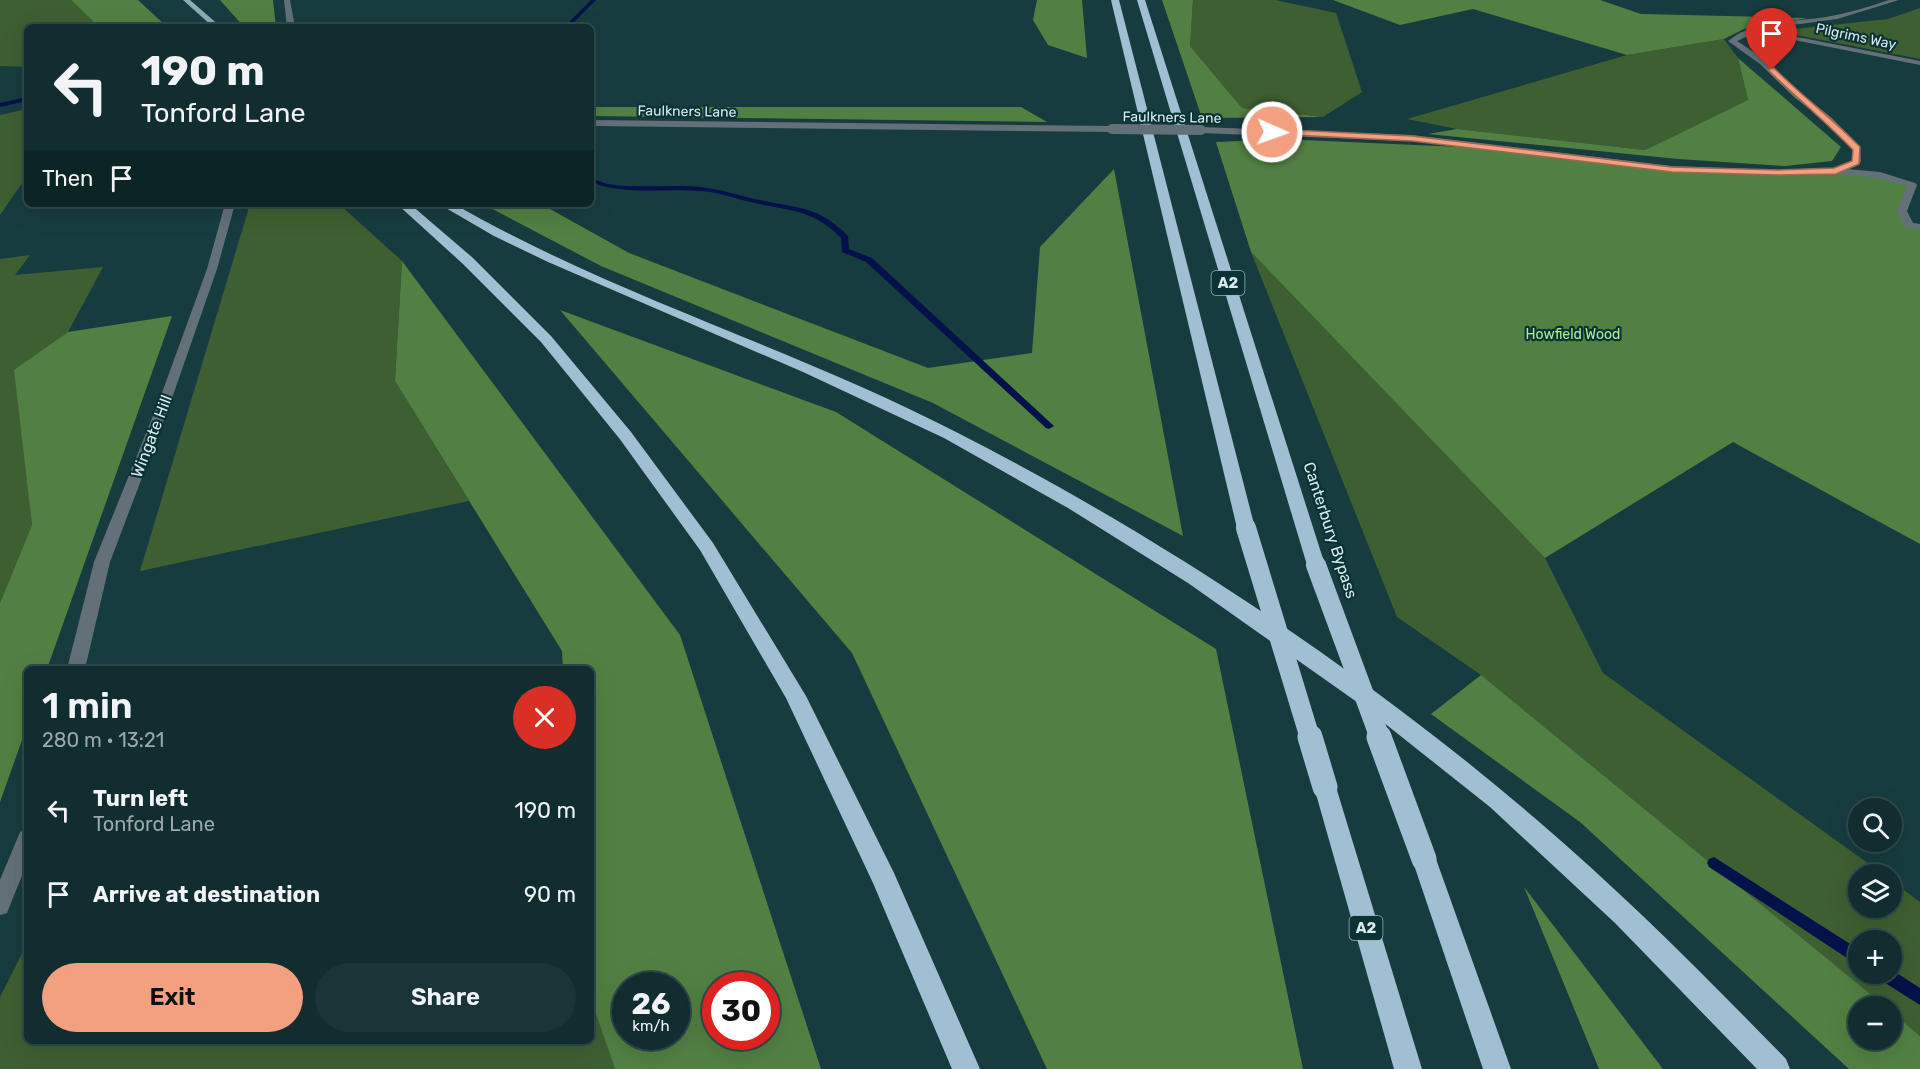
<!DOCTYPE html>
<html lang="en">
<head>
<meta charset="utf-8">
<style>
	body { margin:0; font-family:Rubik,sans-serif; background:#1a3537; color:#f1f3f6; height:100vh; display:flex; flex-direction:column; font-size:22px; white-space:nowrap }
	* { box-sizing:border-box; margin:0 }
	p { font-size:20px; color:#9ca8aa }
	.icon { flex:none; width:33px; height:33px; fill:none; stroke:currentColor; stroke-width:2; stroke-linecap:round; stroke-linejoin:round }
	.map { position:relative; flex:1; overflow:hidden }
	.sheet { position:absolute; left:24px; top:666px; width:570px; height:378px; display:flex; flex-direction:column; background:#112d2f; border-radius:9px; box-shadow:0 6px 24px #0002,0 0 0 2px #30494b }
	.sheet>* { flex:none }
	.guide { position:absolute; left:24px; top:24px; width:570px; height:183px; border-radius:9px; box-shadow:0 6px 24px #0002,0 0 0 2px #30494b; background:#112d2f; color:#f1f3f6; overflow:hidden }
	.fabs { position:absolute; left:1848px; top:798px; display:grid; gap:12px }
	.fabs a { display:grid; place-items:center; width:54px; height:54px; border-radius:50%; background:#112d2f; box-shadow:0 6px 24px #0002,0 0 0 2px #30494b; font-size:30px }
	.speed { position:absolute; left:612px; top:972px; display:flex; gap:12px; font-size:30px; font-weight:700; text-align:center }
	.speed>* { display:grid; place-content:center; width:78px; height:78px; border-radius:50%; background:#112d2f; box-shadow:0 6px 24px #0002,0 0 0 2px #30494b; line-height:1 }
	.speed small { font-size:15px; font-weight:400 }
	.speed .limit { border:9px solid #d22; background:#fff; color:#111 }
	.pin { position:absolute; display:grid; place-items:center; width:51px; height:51px; color:#fff; margin:-62px -26px; border-radius:50% 50% 50% 0; rotate:-45deg; box-shadow:0 0 6px #0007 }
	.pin .icon { rotate:45deg }
	.me { position:absolute; width:66px; margin:-33px; rotate:92deg; stroke-linejoin:round; filter:drop-shadow(0 0 4px #0008) }
	.turn { display:flex; align-items:center; gap:21px; height:126px; padding:0 18px; font-size:27px }
	.turn .icon { width:78px; height:78px; stroke-width:2.5 }
	.turn b { display:block; font-size:42px; line-height:51px }
	.then { display:flex; align-items:center; height:57px; padding:0 18px; background:#0003; gap:12px; font-size:22px }
	.round { display:grid; place-items:center; flex:none; width:63px; height:63px; border-radius:32px; background:#1a3537 }
	.summary { display:flex; align-items:center; justify-content:space-between; height:102px; padding:0 18px }
	h1 { font-size:36px; font-weight:600; line-height:45px }
	.primary-button { display:flex; gap:12px; margin-top:auto; padding:12px 18px }
	.primary-button a { flex:1; height:69px; border-radius:36px; background:#f2a080; color:#111; font-size:24px; font-weight:600; line-height:69px; text-align:center }
	.primary-button a+a { background:#1a3537; color:#f1f3f6 }
	ul { padding:0; list-style:none }
	li { display:flex; align-items:center; gap:18px; height:84px; padding:0 18px }
	li div { flex:1 }
	li b { display:block; font-size:22px }
	li em { font-style:normal }
	.map>svg:first-child { display:block }
	.green { fill:#3e5f32; fill-rule:evenodd }
	.forest { fill:#528042; fill-rule:evenodd }
	.lines { fill:none; stroke-linecap:round; stroke-linejoin:round }
	.stream { fill:#051249; fill-rule:evenodd }
	.minor { fill:#647078; fill-rule:evenodd }
	.major { fill:#8fa9b8; fill-rule:evenodd }
	.highway { fill:#a0bfd2; fill-rule:evenodd }
	.minor-bridge { stroke:#647078; stroke-width:10 }
	.highway-bridge-far1 { stroke:#a0bfd2; stroke-width:20 }
	.highway-bridge { stroke:#a0bfd2; stroke-width:25 }
	.route { fill:#f2a080; stroke:#9d6853; stroke-width:1.5 }
	.labels { text-anchor:middle; stroke-width:4.5; stroke-linejoin:round; paint-order:stroke }
	.far-street-label { font-size:14px; fill:#d7ebed; stroke:#0b3235 }
	.far-park-label { font-size:14px; fill:#aaec94; stroke:#0b3235 }
	.shield { fill:#0b3235; stroke:#9ab4b6; stroke-width:1.5 }
	.shield-label { font-size:15px; font-weight:bold; fill:#d7ebed }
	.street-label { font-size:16px; fill:#d7ebed; stroke:#0b3235 }
</style>
</head>
<body>
<div class="map">
<svg width="1920" height="1069" viewBox="0 0 1920 1069">
	<rect width="100%" height="100%" fill="#173c3f"/>
	<g class="green">
		<polygon points="0,0 71,0 99,27 27,27 27,67 0,66"/>
		<polygon points="1193,0 1275,0 1336,13 1362,92 1323,117 1242,108 1190,46"/>
		<polygon points="1920,8 1920,59 1775,31 1888,19"/>
		<polygon points="1724,39 1738,58 1748,100 1645,150 1457,129 1407,119 1627,55"/>
		<polygon points="27,109 27,176 0,215 0,115"/>
		<polygon points="250,204 339,204 402,261 395,381 469,501 140,571"/>
		<path d="M 1251,252 L 1545,558 L 1603,673 L 1883,874 L 1858,874 L 1858,908 L 1892,908 L 1892,881 L 1920,902 L 1920,1036 L 1892,1012 L 1892,1006 L 1885,1006 L 1481,675 L 1397,617 ZM 1858,940 L 1892,940 L 1892,974 L 1858,974 Z"/>
		<polygon points="30,255 15,275 103,267 68,332 15,370 32,525 0,603 0,259"/>
		<polygon points="27,944 27,1041 591,1041 591,1000 615,1069 0,1069 0,997"/>
	</g>
	<g class="forest">
		<polygon points="71,0 138,0 167,27 99,27"/>
		<polygon points="220,0 273,0 276,27 244,27"/>
		<polygon points="1037,0 1082,0 1087,58 1048,45 1033,20"/>
		<polygon points="1162,0 1193,0 1190,46 1242,108 1323,117 1202,118"/>
		<polygon points="1333,0 1600,0 1641,14 1808,18 1744,29 1724,39 1627,55 1473,9 1400,25"/>
		<polygon points="1738,58 1841,147 1832,161 1785,166 1678,159 1428,134 1457,129 1645,150 1748,100"/>
		<polygon points="591,107 1021,107 1047,122 591,116"/>
		<polygon points="1280,139 1483,148 1672,169 1880,175 1912,185 1902,211 1909,225 1920,227 1920,544 1733,442 1545,558 1251,252 1216,142"/>
		<polygon points="1114,169 1183,536 933,403 601,266 483,204 541,204 629,253 928,368 1032,353 1040,247"/>
		<path d="M 402,261 L 680,635 L 821,1069 L 615,1069 L 591,1000 L 591,669 L 563,669 L 562,651 L 395,381 ZM 626,986 L 676,986 L 676,1036 L 626,1036 ZM 716,986 L 766,986 L 766,1036 L 716,1036 Z"/>
		<polygon points="560,310 836,412 1216,649 1303,1069 1047,1069 852,653"/>
		<polygon points="172,316 47,669 27,669 27,726 0,802 0,603 32,525 14,370 68,332"/>
		<polygon points="1481,675 1885,1006 1858,1006 1858,1040 1892,1040 1892,1012 1920,1036 1920,1069 1849,1069 1580,822 1431,714"/>
		<polygon points="1524,887 1663,1069 1599,1069"/>
	</g>
	<g class="lines">
		<g class="stream">
			<polygon points="591,0 596,0 569,27 564,27"/>
			<polygon points="27,97 27,101 0,107 0,103"/>
			<path d="M 591,178 C 597,180 603,183 608,184 C 639,189 671,184 701,187 C 719,189 738,195 755,199 C 794,208 818,205 848,236 L 849,249 L 872,258 L 1054,426 L 1049,429 L 1046,428 L 866,262 L 842,252 L 841,238 C 813,208 787,211 750,202 C 734,198 717,192 700,191 C 664,188 625,196 591,182 Z"/>
			<polygon points="1714,857 1858,949 1858,964 1853,962 1709,867 1707,863 1709,859"/>
			<polygon points="1892,970 1920,988 1920,1005 1879,979 1877,974 1892,974"/>
		</g>
		<g class="minor">
			<polygon points="284,0 290,0 295,27 287,27"/>
			<path d="M 1889,0 L 1899,0 L 1837,19 L 1764,29 L 1737,41 L 1766,60 L 1800,93 L 1832,118 L 1860,147 L 1861,162 L 1847,169 L 1880,172 L 1915,183 L 1917,185 L 1907,211 L 1913,223 L 1920,224 L 1920,230 L 1905,227 L 1897,211 L 1907,186 L 1879,178 L 1836,174 L 1778,176 L 1672,172 L 1412,141 L 1201,133 L 1197,130 L 1201,127 L 1412,135 L 1672,166 L 1778,170 L 1835,168 L 1852,161 L 1852,149 L 1826,122 L 1794,97 L 1760,64 L 1728,41 C 1754,19 1795,22 1826,17 C 1848,13 1869,7 1889,0 Z"/>
			<polygon points="1761,30 1920,61 1920,65 1764,34"/>
			<polygon points="591,120 1112,126 1116,129 1112,132 591,126"/>
			<polygon points="225,204 235,204 217,269 171,401 110,562 85,669 67,669 94,562 159,401 207,269"/>
			<polygon points="27,829 27,863 7,913 0,915 0,880 20,832"/>
		</g>
		<polygon class="major" points="183,0 190,0 221,27 213,27"/>
		<g class="highway">
			<polygon points="1111,0 1119,0 1255,528 1252,532 1240,532 1237,528"/>
			<polygon points="1137,0 1145,0 1325,565 1323,569 1316,571 1309,569 1307,565"/>
			<polygon points="397,204 410,204 473,258 551,336 631,432 713,543 806,696 894,873 980,1069 952,1069 873,883 786,698 700,550 619,438 541,342 463,264"/>
			<path d="M 439,204 L 454,204 C 614,296 794,348 958,433 C 1160,536 1365,672 1537,820 C 1625,895 1706,977 1786,1059 L 1790,1069 L 1757,1069 L 1615,923 L 1490,807 L 1364,707 L 1188,583 L 1068,508 L 944,438 L 803,372 L 548,262 L 494,236 Z"/>
			<polygon points="1325,778 1333,780 1336,787 1422,1069 1394,1069 1314,787 1317,780"/>
			<polygon points="1424,848 1433,852 1436,859 1511,1069 1483,1069 1412,859 1415,852"/>
		</g>
		<polyline class="minor-bridge" points="1112,129 1201,130"/>
		<g class="highway-bridge-far1">
			<polyline points="1246,528 1310,738"/>
			<polyline points="1316,565 1380,738"/>
		</g>
		<g class="highway-bridge">
			<polyline points="1310,737 1325,787"/>
			<polyline points="1379,737 1424,859"/>
		</g>
	</g>
	<path class="route" d="M 1769,68 L 1774,68 C 1802,96 1833,119 1860,147 L 1859,164 L 1836,174 L 1778,175 L 1672,172 L 1412,141 L 1272,134 L 1268,132 L 1272,129 L 1412,136 L 1672,167 L 1778,170 L 1834,168 L 1852,161 L 1853,150 C 1826,122 1797,98 1769,71 Z"/>
	<g class="labels">
		<g class="far-street-label">
			<text transform="translate(1856 36) rotate(12)" y="5">Pilgrims Way</text>
			<text transform="translate(687 111) rotate(1)" y="5">Faulkners Lane</text>
			<text transform="translate(1172 117) rotate(1)" y="5">Faulkners Lane</text>
		</g>
		<g class="far-park-label">
			<text x="1573" y="339">Howfield Wood</text>
		</g>
		<g class="shield">
			<rect x="1211.5" y="271" width="33" height="24" rx="4.5"/>
			<rect x="1349.5" y="916" width="33" height="24" rx="4.5"/>
		</g>
		<g class="shield-label">
			<text x="1228" y="288">A2</text>
			<text x="1366" y="933">A2</text>
		</g>
		<g class="street-label">
			<text transform="translate(151 436) rotate(-69)" y="6">Wingate Hill</text>
			<text transform="translate(1331 530) rotate(72)" y="6">Canterbury Bypass</text>
		</g>
	</g>
</svg>
<div class="fabs">
<a><svg class="icon" aria-label="search" viewBox="0 0 24 24"><circle cx="10" cy="10" r="6"/><path d="M15 15l6 6"/></svg></a>
<a><svg class="icon" aria-label="layers" viewBox="0 0 24 24"><path d="M12 4l9 5-9 5-9-5zM3 14l9 5 9-5"/></svg></a>
<a>+</a>
<a>−</a>
</div>
<div class="speed"><div>26<small>km/h</small></div><div class="limit">30</div></div>
<div class="pin" style="left:1772px;top:70px;background:#d93025"><svg class="icon" aria-label="arrive" viewBox="0 0 24 24"><path d="M6 21V4h12l-3 4 3 4H6"/></svg></div>
<svg class="me" style="left:1272px;top:132px" viewBox="-20 -20 40 40"><circle r="17" fill="#f2a080" stroke="#fff" stroke-width="3"/><path d="M0-11L8 9 0 5-8 9z" fill="#fff"/></svg>
<div class="guide">
<div class="turn"><svg class="icon" aria-label="left" viewBox="0 0 24 24"><path d="M17 20v-9H6M10 6l-5 5 5 5"/></svg><div><b>190 m</b>Tonford Lane</div></div>
<div class="then">Then<svg class="icon" aria-label="arrive" viewBox="0 0 24 24"><path d="M6 21V4h12l-3 4 3 4H6"/></svg></div>
</div>
<section class="sheet">
<div class="summary"><div><h1>1 min</h1><p>280 m · 13:21</p></div><a class="round" style="background:#d93025;color:#fff"><svg class="icon" aria-label="close" viewBox="0 0 24 24"><path d="M6 6l12 12M18 6L6 18"/></svg></a></div>
<ul>
<li><svg class="icon" aria-label="left" viewBox="0 0 24 24"><path d="M17 20v-9H6M10 6l-5 5 5 5"/></svg><div><b>Turn left</b><p>Tonford Lane</p></div><em>190 m</em></li>
<li><svg class="icon" aria-label="arrive" viewBox="0 0 24 24"><path d="M6 21V4h12l-3 4 3 4H6"/></svg><div><b>Arrive at destination</b></div><em>90 m</em></li>
</ul>
<div class="primary-button"><a>Exit</a><a>Share</a></div>
</section>
</div>
</body>
</html>
